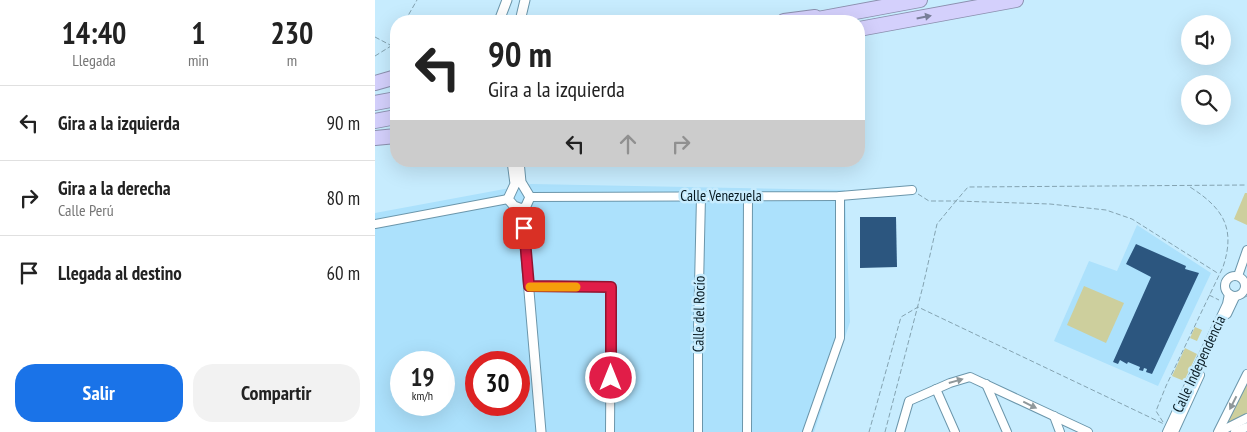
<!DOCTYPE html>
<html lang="es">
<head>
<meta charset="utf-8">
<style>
	body { margin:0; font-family:"PT Sans Narrow",sans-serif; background:#f2f2f2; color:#222; height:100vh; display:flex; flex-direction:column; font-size:19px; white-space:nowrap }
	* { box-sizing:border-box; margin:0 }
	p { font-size:16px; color:#767676 }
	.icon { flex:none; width:28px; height:28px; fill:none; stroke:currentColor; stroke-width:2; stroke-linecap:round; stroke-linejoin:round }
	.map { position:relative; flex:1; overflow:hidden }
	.details { display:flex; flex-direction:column; background:#fff; width:375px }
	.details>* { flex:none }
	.guide { position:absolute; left:15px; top:15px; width:475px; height:152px; border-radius:20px; box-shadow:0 5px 20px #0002; background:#fff; color:#222; overflow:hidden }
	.fabs { position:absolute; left:806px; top:15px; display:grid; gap:10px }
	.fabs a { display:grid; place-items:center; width:50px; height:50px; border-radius:50%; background:#fff; box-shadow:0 5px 20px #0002; font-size:25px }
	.speed { position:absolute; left:15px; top:351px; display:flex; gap:10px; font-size:25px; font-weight:700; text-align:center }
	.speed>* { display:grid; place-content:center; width:65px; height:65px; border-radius:50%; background:#fff; box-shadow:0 5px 20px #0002; line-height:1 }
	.speed small { font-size:12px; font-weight:400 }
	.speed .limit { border:8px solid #d22; background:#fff; color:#111 }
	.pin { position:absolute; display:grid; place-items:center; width:42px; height:42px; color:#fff; margin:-21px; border-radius:10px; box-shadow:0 2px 8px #0006 }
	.me { position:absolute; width:55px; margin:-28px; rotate:0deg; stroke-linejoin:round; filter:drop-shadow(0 0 4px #0008) }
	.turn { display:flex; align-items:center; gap:18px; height:105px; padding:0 15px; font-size:22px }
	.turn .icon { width:65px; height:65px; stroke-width:2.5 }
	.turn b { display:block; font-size:35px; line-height:42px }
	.lanes { display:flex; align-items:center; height:48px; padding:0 15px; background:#0003; justify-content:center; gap:25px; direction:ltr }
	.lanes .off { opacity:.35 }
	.eta { display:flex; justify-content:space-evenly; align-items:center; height:85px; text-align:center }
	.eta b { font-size:30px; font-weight:700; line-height:35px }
	.primary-button { display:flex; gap:10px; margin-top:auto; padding:10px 15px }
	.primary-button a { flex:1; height:58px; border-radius:20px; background:#1a73e8; color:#fff; font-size:20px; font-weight:700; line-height:58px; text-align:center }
	.primary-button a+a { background:#f2f2f2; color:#222 }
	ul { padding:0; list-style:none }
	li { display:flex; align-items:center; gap:15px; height:75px; padding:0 15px; border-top:1px solid #e0e0e0 }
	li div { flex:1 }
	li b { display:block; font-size:19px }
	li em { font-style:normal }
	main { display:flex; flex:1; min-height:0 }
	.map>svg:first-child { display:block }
	.built { fill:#ace1fc; fill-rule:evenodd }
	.green { fill:#cdcf9d }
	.building { fill:#2c567f }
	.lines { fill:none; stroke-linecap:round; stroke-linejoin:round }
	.minor-casing { stroke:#6b96ab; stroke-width:10 }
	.tertiary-casing { stroke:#6b96ab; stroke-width:11 }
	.motorway-casing { stroke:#8c90af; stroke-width:16 }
	.path { stroke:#84a3b1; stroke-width:1; stroke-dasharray:5 2.5; stroke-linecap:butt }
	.minor { stroke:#fff; stroke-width:8 }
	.tertiary { stroke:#fff; stroke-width:9 }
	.motorway { stroke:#d4d0fc; stroke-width:14 }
	.oneway { fill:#787e99 }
	.oneway2 { fill:#8f989b }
	.route-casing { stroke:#92132f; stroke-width:12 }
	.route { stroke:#e11d48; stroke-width:9 }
	.slow { stroke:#f59e0b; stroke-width:9 }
	.labels { text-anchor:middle; stroke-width:5; stroke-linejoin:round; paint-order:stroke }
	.street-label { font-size:15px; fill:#071921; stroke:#c7ecfe }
</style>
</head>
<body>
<main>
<section class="details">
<div class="eta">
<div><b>14:40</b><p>Llegada</p></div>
<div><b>1</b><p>min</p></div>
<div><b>230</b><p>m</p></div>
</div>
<ul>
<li><svg class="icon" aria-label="left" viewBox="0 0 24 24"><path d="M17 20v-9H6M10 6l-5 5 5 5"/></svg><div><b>Gira a la izquierda</b></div><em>90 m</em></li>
<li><svg class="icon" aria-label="right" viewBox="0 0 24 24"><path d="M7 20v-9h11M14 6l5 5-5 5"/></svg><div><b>Gira a la derecha</b><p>Calle Perú</p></div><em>80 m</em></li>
<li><svg class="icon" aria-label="arrive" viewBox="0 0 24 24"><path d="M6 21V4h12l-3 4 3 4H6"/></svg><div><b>Llegada al destino</b></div><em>60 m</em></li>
</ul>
<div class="primary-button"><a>Salir</a><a>Compartir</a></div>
</section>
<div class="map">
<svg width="872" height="432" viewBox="0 0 872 432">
	<rect width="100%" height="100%" fill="#c7ecfe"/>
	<g class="built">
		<path d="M 156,184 L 470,190 L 475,322 L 439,432 L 0,432 L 0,213 ZM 26,362 L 69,362 L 69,405 L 26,405 ZM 101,362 L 144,362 L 144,405 L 101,405 Z"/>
		<polygon points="762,225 836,273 783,386 679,341 714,261 742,271"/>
	</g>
	<g class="green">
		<polygon points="870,193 872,193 872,225 859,219"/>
		<polygon points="709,286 749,303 731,343 692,325"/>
		<polygon points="820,327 827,330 822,341 815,338"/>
		<polygon points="810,348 822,354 809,381 797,376"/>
		<polygon points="872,379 872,416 855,423 849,422"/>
	</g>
	<g class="building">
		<polygon points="485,217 521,217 522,267 485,268"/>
		<polygon points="761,244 811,266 810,269 824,273 777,374 771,372 772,369 769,368 768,371 764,370 765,367 753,362 752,364 745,360 743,364 738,362 776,277 751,264"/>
	</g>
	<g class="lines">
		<defs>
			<g id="minor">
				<polyline points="155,197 465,196 537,190"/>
				<polyline points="0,224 133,199"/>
				<circle cx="860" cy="286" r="10"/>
				<polyline points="863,276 872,250"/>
				<polyline points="155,287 236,287 235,432"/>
				<polyline points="852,314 860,297"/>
				<polyline points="611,384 632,432"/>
				<polyline points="561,389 580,432"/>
				<polyline points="679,416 685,432"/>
				<polyline points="323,432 323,331 326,196"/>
				<polyline points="372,432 373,196"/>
				<polyline points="432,432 465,338 465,196"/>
				<polyline points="525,432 534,401 575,383 595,377 713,432"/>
				<polyline points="792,432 852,304 854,294"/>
				<polyline points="799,432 825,375"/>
				<polyline points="843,432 872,374"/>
				<polyline points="844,432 872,418"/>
				<polyline points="860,432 872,427"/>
			</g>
			<g id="tertiary">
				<polyline points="124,21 132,0"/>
				<polyline points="145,21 150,0"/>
				<polyline points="137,161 140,184 133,199 139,206 147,209 151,206 155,197 146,182 144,161"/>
				<polyline points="147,209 166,432"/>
			</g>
			<g id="motorway">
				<polyline points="409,21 440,17"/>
				<polyline points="432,21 545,0"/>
				<polyline points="484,29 641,0"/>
				<polyline points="0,83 21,77"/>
				<polyline points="0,103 21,99"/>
				<polyline points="0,121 21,117"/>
				<polyline points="0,138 21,136"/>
			</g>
		</defs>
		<use href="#minor" class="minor-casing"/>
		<use href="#tertiary" class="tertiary-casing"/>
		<use href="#motorway" class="motorway-casing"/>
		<g class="path">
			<polyline points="30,21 42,0"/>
			<polyline points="0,37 17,46 21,37"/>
			<polyline points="0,56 16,46"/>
			<polyline points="543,194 554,201 581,201 593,187 872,185"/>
			<polyline points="834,295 844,300"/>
			<polyline points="868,298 872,296"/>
			<path d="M 788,422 L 781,411 L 791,386 L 848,267 C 861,228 848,208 815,187"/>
			<polyline points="494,432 526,317 543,307 789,424"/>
			<polyline points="510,432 548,286 562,224 581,201 675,204 731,210 757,219 844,274"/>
		</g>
		<use href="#minor" class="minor"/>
		<use href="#tertiary" class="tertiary"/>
		<use href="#motorway" class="motorway"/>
	</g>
	<defs><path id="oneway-solid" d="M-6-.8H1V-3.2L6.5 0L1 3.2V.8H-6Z" transform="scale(1.25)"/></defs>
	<use class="oneway" href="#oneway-solid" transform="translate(549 17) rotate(-11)"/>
	<g class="oneway2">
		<use href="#oneway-solid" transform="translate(581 381) rotate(-16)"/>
		<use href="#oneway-solid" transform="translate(858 403) rotate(117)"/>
		<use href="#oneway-solid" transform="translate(655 405) rotate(26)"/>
	</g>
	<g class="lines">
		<defs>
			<polyline id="route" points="149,228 154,286 236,287 236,378"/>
		</defs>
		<use href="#route" class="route-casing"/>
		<use href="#route" class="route"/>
		<polyline class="slow" points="155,287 201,287"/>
	</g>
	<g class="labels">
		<g class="street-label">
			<text x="346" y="201">Calle Venezuela</text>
			<text transform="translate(324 314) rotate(-89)" y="5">Calle del Rocío</text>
			<text transform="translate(824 364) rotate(-65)" y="5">Calle Independencia</text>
		</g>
	</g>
</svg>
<div class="fabs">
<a><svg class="icon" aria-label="sound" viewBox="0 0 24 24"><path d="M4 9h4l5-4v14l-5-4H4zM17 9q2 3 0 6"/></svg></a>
<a><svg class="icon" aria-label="search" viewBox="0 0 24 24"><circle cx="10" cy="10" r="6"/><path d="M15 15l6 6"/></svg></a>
</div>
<div class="speed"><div>19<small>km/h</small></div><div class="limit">30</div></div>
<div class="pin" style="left:149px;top:228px;background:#d93025"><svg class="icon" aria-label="arrive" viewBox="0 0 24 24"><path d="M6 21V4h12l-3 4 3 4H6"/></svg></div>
<svg class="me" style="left:236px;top:378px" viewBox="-20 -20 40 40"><circle r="17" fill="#e11d48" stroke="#fff" stroke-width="3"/><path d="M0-11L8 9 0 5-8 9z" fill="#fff"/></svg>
<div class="guide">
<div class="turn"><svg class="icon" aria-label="left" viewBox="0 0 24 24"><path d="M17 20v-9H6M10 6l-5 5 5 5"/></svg><div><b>90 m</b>Gira a la izquierda</div></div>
<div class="lanes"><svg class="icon" aria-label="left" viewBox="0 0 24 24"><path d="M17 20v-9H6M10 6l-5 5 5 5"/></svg><svg class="icon off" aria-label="ahead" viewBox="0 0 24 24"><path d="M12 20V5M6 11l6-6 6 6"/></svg><svg class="icon off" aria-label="right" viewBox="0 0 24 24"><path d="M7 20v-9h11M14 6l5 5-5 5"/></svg></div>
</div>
</div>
</main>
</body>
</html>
